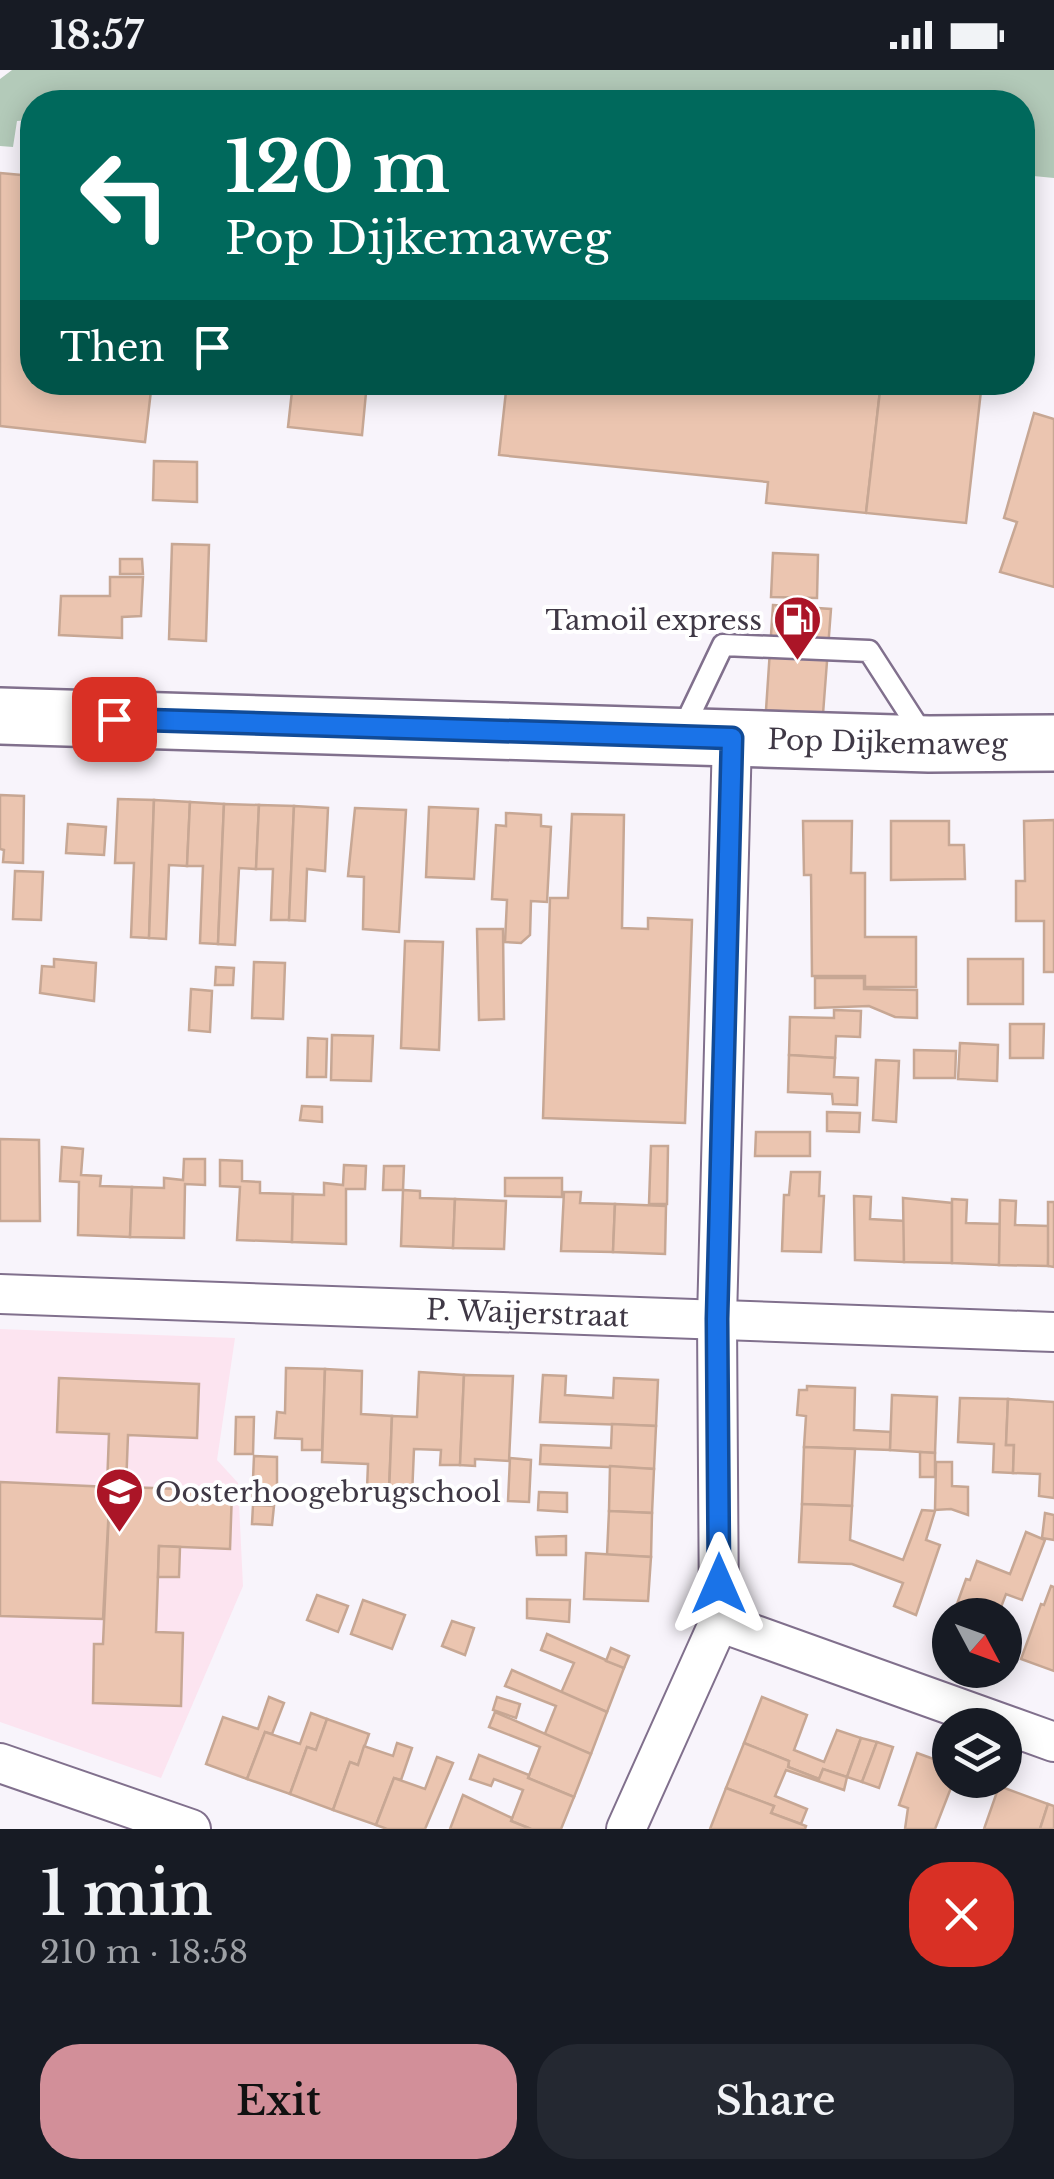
<!DOCTYPE html>
<html lang="en">
<head>
<meta charset="utf-8">
<style>
	body { margin:0; font-family:"Libre Baskerville",serif; background:#242831; color:#f1f3f6; height:100vh; display:flex; flex-direction:column; font-size:38px; white-space:nowrap }
	* { box-sizing:border-box; margin:0 }
	p { font-size:32px; color:#9ea1a6 }
	.icon { flex:none; width:55px; height:55px; fill:none; stroke:currentColor; stroke-width:2; stroke-linecap:round; stroke-linejoin:round }
	.map { position:relative; height:1759px; overflow:hidden }
	.details { display:flex; flex-direction:column; background:#171b24; flex:1 }
	.details>* { flex:none }
	.top-card { position:absolute; left:20px; top:20px; width:1015px; height:305px; border-radius:40px; box-shadow:0 5px 25px #0003; background:#00695c; color:#fff; overflow:hidden }
	.needle { width:65px; rotate:131deg }
	.fabs { position:absolute; left:932px; top:1528px; display:grid; gap:20px }
	.fabs a { display:grid; place-items:center; width:90px; height:90px; border-radius:50%; background:#171b24; box-shadow:0 5px 25px #0003; font-size:50px }
	.pin { position:absolute; display:grid; place-items:center; width:85px; height:85px; color:#fff; margin:-42px; border-radius:20px; box-shadow:0 5px 15px #0006 }
	.me { position:absolute; width:110px; margin:-55px; rotate:0deg; stroke-linejoin:round; filter:drop-shadow(0 0 8px #0008) }
	.turn { display:flex; align-items:center; gap:35px; height:210px; padding:0 40px; font-size:45px }
	.turn .icon { width:130px; height:130px; stroke-width:2.5 }
	.turn b { display:block; font-size:70px; line-height:85px }
	.then { display:flex; align-items:center; height:95px; padding:0 40px; background:#0003; gap:20px; font-size:38px }
	.round { display:grid; place-items:center; flex:none; width:105px; height:105px; border-radius:40px; background:#242831 }
	.head { display:flex; align-items:center; justify-content:space-between; height:170px; padding:0 40px }
	h1 { font-size:60px; font-weight:600; line-height:75px }
	.cta { display:flex; gap:20px; margin-top:auto; padding:20px 40px }
	.cta a { flex:1; height:115px; border-radius:40px; background:#d28f99; color:#111; font-size:40px; font-weight:600; line-height:115px; text-align:center }
	.cta a+a { background:#242831; color:#f1f3f6 }
	.status { display:flex; justify-content:space-between; align-items:center; height:70px; padding:0 50px; background:#171b24; direction:ltr }
	.status svg { height:28px; fill:currentColor }
	.map>svg:first-child { display:block }
	.education { fill:#fce4f0 }
	.green { fill:#b3cab9 }
	.building { fill:#ebc5b0; stroke:#c7a794; stroke-width:2.5 }
	.lines { fill:none; stroke-linecap:round; stroke-linejoin:round }
	.lane-casing { stroke:#81708d; stroke-width:25 }
	.street-casing { stroke:#81708d; stroke-width:42 }
	.secondary-casing { stroke:#81708d; stroke-width:60 }
	.lane { stroke:#fff; stroke-width:20 }
	.street { stroke:#fff; stroke-width:38 }
	.secondary { stroke:#fff; stroke-width:55 }
	.route-casing { stroke:#114b97; stroke-width:25 }
	.route { stroke:#1a73e8; stroke-width:18 }
	.labels { text-anchor:middle; stroke-width:8; stroke-linejoin:round; paint-order:stroke }
	.poi-label { font-size:28px; fill:#3f3845; stroke:#fff; text-anchor:end }
	.street-label { font-size:28px; fill:#3f3845; stroke:#fff }
</style>
</head>
<body>
<div class="status"><b>18:57</b><svg viewBox="0 0 49 12"><path d="M0 12V9h3v3zM5 12V6h3v6zM10 12V3h3v9zM15 12V0h3v12zM26 1h20v11H26zM47 4h2v5h-2z"/></svg></div>
<div class="map">
<svg width="1054" height="1759" viewBox="0 0 1054 1759">
	<rect width="100%" height="100%" fill="#f8f4fb"/>
	<polygon class="education" points="0,1259 235,1268 217,1390 238,1413 243,1516 161,1708 0,1652"/>
	<polygon class="green" points="12,0 1054,0 1054,108 1023,105 1022,32 173,32 76,24 75,32 32,32 32,50 17,51 13,77 0,76 0,9"/>
	<g class="building">
		<polygon points="0,103 32,106 32,312 152,312 145,372 0,356"/>
		<polygon points="293,312 367,312 362,365 288,357"/>
		<polygon points="507,312 881,312 866,443 766,433 768,412 499,385"/>
		<polygon points="881,312 982,312 966,453 866,443"/>
		<polygon points="1034,343 1054,349 1054,517 1000,502 1017,452 1004,448"/>
		<polygon points="154,391 197,392 197,432 153,430"/>
		<polygon points="172,474 209,475 206,571 169,569"/>
		<polygon points="773,483 818,485 817,528 771,527"/>
		<polygon points="120,489 142,489 143,504 120,504"/>
		<polygon points="110,507 143,507 141,546 122,547 122,568 59,565 61,526 110,526"/>
		<polygon points="773,535 831,539 823,644 766,640"/>
		<polygon points="0,725 24,726 23,793 3,792 4,780 0,779"/>
		<polygon points="118,729 154,730 149,868 131,867 134,793 115,793"/>
		<polygon points="154,730 190,732 187,796 169,795 166,869 149,868"/>
		<polygon points="190,732 224,734 218,874 200,873 203,796 187,796"/>
		<polygon points="224,734 259,735 256,799 239,798 235,875 218,874"/>
		<polygon points="259,735 294,736 289,850 271,850 273,799 256,799"/>
		<polygon points="294,736 328,738 325,801 307,799 305,851 289,850"/>
		<polygon points="429,737 478,739 474,809 426,807"/>
		<polygon points="355,738 406,740 399,862 363,859 364,807 348,806"/>
		<polygon points="506,743 541,745 541,756 551,757 547,832 531,831 530,865 521,873 505,872 507,830 492,829 496,755 506,756"/>
		<polygon points="572,744 624,745 622,858 648,859 648,848 692,850 685,1053 543,1048 550,828 568,828"/>
		<polygon points="1054,750 1054,902 1044,902 1044,851 1016,851 1016,811 1025,811 1024,751"/>
		<polygon points="803,751 852,751 851,803 865,803 865,867 916,867 916,917 865,917 865,906 812,906 811,805 804,805"/>
		<polygon points="891,751 949,751 949,775 964,775 965,809 891,810"/>
		<polygon points="68,754 106,757 104,785 66,783"/>
		<polygon points="15,801 43,802 41,850 13,849"/>
		<polygon points="477,859 503,859 504,949 479,950"/>
		<polygon points="405,871 443,872 439,980 401,978"/>
		<polygon points="54,889 96,893 94,931 40,923 42,896 54,897"/>
		<rect x="968" y="889" width="55" height="45"/>
		<polygon points="254,892 285,893 283,949 252,948"/>
		<polygon points="216,897 234,898 233,915 215,915"/>
		<polygon points="815,908 864,908 864,919 917,920 917,948 895,947 869,936 815,938"/>
		<polygon points="191,919 212,921 210,962 189,960"/>
		<polygon points="834,940 861,941 860,967 836,966 835,988 789,985 790,947 834,948"/>
		<polygon points="1010,954 1044,954 1043,988 1010,988"/>
		<polygon points="332,965 373,966 371,1011 331,1010"/>
		<polygon points="308,968 327,969 326,1007 307,1007"/>
		<polygon points="960,973 998,975 997,1011 958,1009"/>
		<polygon points="914,980 956,981 955,1008 914,1008"/>
		<polygon points="789,985 835,988 834,1007 858,1008 857,1035 833,1034 832,1024 788,1022"/>
		<polygon points="876,990 899,991 896,1052 873,1050"/>
		<polygon points="302,1036 322,1037 322,1052 300,1050"/>
		<polygon points="827,1042 860,1043 859,1062 827,1061"/>
		<polygon points="756,1062 810,1062 810,1086 755,1086"/>
		<polygon points="0,1069 39,1070 40,1151 0,1151"/>
		<polygon points="651,1076 668,1076 667,1134 649,1134"/>
		<polygon points="62,1077 83,1079 81,1105 101,1106 100,1116 132,1117 130,1167 78,1165 79,1112 60,1111"/>
		<polygon points="184,1089 205,1089 205,1115 185,1114 184,1168 130,1167 132,1117 164,1118 164,1108 183,1110"/>
		<polygon points="220,1090 242,1091 242,1111 260,1112 260,1123 293,1124 292,1172 237,1170 240,1117 220,1116"/>
		<polygon points="344,1095 366,1096 365,1119 346,1119 346,1174 292,1172 293,1124 324,1125 324,1113 343,1115"/>
		<polygon points="384,1096 404,1096 403,1120 383,1120"/>
		<polygon points="791,1102 820,1102 819,1126 824,1126 821,1182 782,1181 784,1125 789,1125"/>
		<polygon points="505,1108 562,1108 562,1127 505,1126"/>
		<polygon points="403,1120 420,1121 420,1128 455,1129 453,1178 401,1176"/>
		<polygon points="564,1122 581,1122 580,1133 615,1134 613,1182 561,1181"/>
		<polygon points="854,1126 871,1127 870,1149 905,1151 904,1192 855,1190"/>
		<polygon points="903,1128 952,1133 952,1193 904,1192"/>
		<polygon points="455,1129 506,1131 504,1179 453,1178"/>
		<polygon points="952,1129 967,1130 966,1153 1001,1154 999,1195 952,1193"/>
		<polygon points="1000,1130 1016,1131 1015,1155 1049,1156 1048,1196 999,1195"/>
		<polygon points="1048,1132 1054,1132 1054,1197 1048,1196"/>
		<polygon points="615,1134 666,1136 665,1184 613,1182"/>
		<polygon points="286,1298 325,1299 322,1380 302,1380 302,1369 275,1368 277,1342 285,1343"/>
		<polygon points="325,1299 362,1301 361,1344 392,1346 389,1419 367,1419 368,1394 322,1392"/>
		<polygon points="419,1302 464,1305 460,1395 440,1395 441,1380 414,1379 412,1426 389,1424 392,1346 417,1347"/>
		<polygon points="464,1305 513,1306 509,1391 475,1389 475,1396 460,1395"/>
		<polygon points="543,1305 566,1306 565,1325 613,1328 614,1308 658,1310 656,1356 540,1352"/>
		<polygon points="59,1308 199,1314 197,1368 128,1365 126,1417 232,1421 230,1479 159,1476 156,1562 183,1563 181,1636 93,1633 94,1574 103,1574 110,1417 107,1416 109,1364 57,1362"/>
		<polygon points="807,1316 855,1318 854,1360 891,1362 890,1380 804,1377 806,1346 797,1345 799,1320 807,1320"/>
		<polygon points="892,1325 937,1327 935,1383 890,1380"/>
		<polygon points="960,1328 1008,1329 1006,1375 1014,1375 1013,1403 993,1402 994,1374 958,1372"/>
		<polygon points="1008,1329 1054,1332 1054,1428 1039,1426 1040,1404 1013,1403 1014,1375 1006,1375"/>
		<polygon points="236,1347 254,1347 253,1384 235,1384"/>
		<polygon points="612,1354 656,1356 654,1399 540,1394 541,1375 611,1378"/>
		<polygon points="804,1377 855,1379 852,1436 802,1434"/>
		<polygon points="920,1382 935,1383 935,1407 920,1407"/>
		<polygon points="254,1386 277,1387 277,1433 252,1432"/>
		<polygon points="510,1388 531,1390 529,1432 508,1431"/>
		<polygon points="936,1392 952,1392 952,1416 968,1417 968,1445 951,1439 935,1440"/>
		<polygon points="610,1396 654,1399 652,1443 609,1441"/>
		<polygon points="0,1412 110,1417 103,1549 0,1546"/>
		<polygon points="539,1422 567,1423 567,1442 538,1440"/>
		<polygon points="802,1434 852,1436 850,1470 903,1490 922,1440 935,1441 926,1470 940,1475 916,1545 894,1536 903,1513 852,1494 799,1492"/>
		<polygon points="253,1435 274,1436 272,1455 252,1454"/>
		<polygon points="609,1441 652,1443 651,1487 607,1485"/>
		<polygon points="1045,1443 1054,1445 1054,1470 1042,1468"/>
		<polygon points="1026,1462 1045,1470 1022,1530 1006,1524 998,1545 953,1545 966,1509 970,1510 977,1491 1010,1504"/>
		<polygon points="566,1466 566,1485 537,1485 536,1467"/>
		<polygon points="159,1476 180,1477 179,1507 158,1507"/>
		<polygon points="586,1483 651,1487 648,1531 584,1529"/>
		<polygon points="1051,1516 1054,1517 1054,1601 1021,1589 1041,1534 1044,1535"/>
		<polygon points="317,1525 348,1536 338,1562 307,1550"/>
		<polygon points="527,1529 570,1530 569,1552 527,1548"/>
		<polygon points="363,1530 405,1545 392,1579 351,1564"/>
		<polygon points="452,1551 474,1558 465,1585 442,1576"/>
		<polygon points="547,1564 624,1598 607,1642 561,1623 574,1593 541,1580"/>
		<polygon points="611,1578 629,1586 624,1598 606,1591"/>
		<polygon points="512,1600 607,1642 591,1684 544,1666 556,1636 505,1616"/>
		<polygon points="269,1627 284,1633 272,1664 265,1662 247,1709 206,1694 223,1647 258,1659"/>
		<polygon points="497,1627 520,1634 516,1648 493,1640"/>
		<polygon points="762,1627 807,1645 794,1680 824,1692 837,1660 861,1668 847,1707 823,1699 819,1709 788,1697 789,1691 744,1673"/>
		<polygon points="495,1642 591,1684 574,1727 528,1708 540,1677 489,1657"/>
		<polygon points="311,1643 327,1649 316,1680 307,1677 290,1724 247,1709 265,1662 300,1674"/>
		<polygon points="327,1649 369,1664 358,1695 350,1692 333,1740 290,1724 307,1677 316,1680"/>
		<polygon points="861,1668 877,1672 862,1712 847,1707"/>
		<polygon points="877,1672 893,1677 879,1718 862,1712"/>
		<polygon points="397,1673 412,1678 401,1710 394,1708 376,1755 333,1740 350,1692 358,1695 364,1676 393,1686"/>
		<polygon points="744,1673 789,1691 788,1697 819,1709 823,1699 847,1707 844,1720 786,1700 775,1726 807,1739 801,1754 771,1743 774,1736 726,1718"/>
		<polygon points="917,1683 950,1695 950,1710 954,1710 935,1759 905,1759 908,1738 899,1735"/>
		<polygon points="479,1685 529,1705 528,1708 574,1727 561,1759 531,1759 511,1751 523,1720 494,1709 491,1716 470,1709"/>
		<polygon points="437,1687 453,1693 425,1759 387,1759 376,1755 394,1708 425,1719"/>
		<polygon points="999,1716 1048,1734 1040,1759 984,1759"/>
		<polygon points="726,1718 774,1736 771,1743 806,1756 805,1759 710,1759"/>
		<polygon points="463,1725 512,1748 511,1751 531,1759 450,1759"/>
		<polygon points="1048,1734 1054,1736 1054,1759 1040,1759"/>
	</g>
	<g class="lines">
		<defs>
			<polyline id="lane" points="681,663 723,575 869,581 925,668"/>
			<g id="street">
				<path id="s1" d="M 0,1224 L 1054,1262"/>
				<polyline points="719,1552 1054,1672"/>
				<polyline points="0,1693 191,1759"/>
				<polyline points="626,1759 719,1552 717,1249 732,667"/>
			</g>
			<g id="secondary">
				<path id="s2" d="M 0,646 L 929,674 L 1054,673"/>
			</g>
		</defs>
		<use href="#lane" class="lane-casing"/>
		<use href="#street" class="street-casing"/>
		<use href="#secondary" class="secondary-casing"/>
		<use href="#lane" class="lane"/>
		<use href="#street" class="street"/>
		<use href="#secondary" class="secondary"/>
	</g>
	<g class="lines">
		<defs>
			<polyline id="route" points="114,649 732,668 717,1249 719,1514"/>
		</defs>
		<use href="#route" class="route-casing"/>
		<use href="#route" class="route"/>
	</g>
	<defs>
		<symbol id="fuel-pin" viewBox="-11 -11 22 30"><path d="M0 17L-7.5 6A9.5 9.5 0 1 1 7.5 6Z" fill="#ab1527" stroke="#fff"/><path d="M-5.5-6h7V0h2V4h1.3V-2.5L3-4.5l.8-.8L6-3V5H2.5V1h-1V6h-7ZM-4.2-4.7v3.2H.2V-4.7Z" fill="#fff"/></symbol>
		<symbol id="school-pin" viewBox="-11 -11 22 30"><path d="M0 17L-7.5 6A9.5 9.5 0 1 1 7.5 6Z" fill="#ab1527" stroke="#fff"/><path d="M0-5L7-2L0 1L-7-2ZM-4 1L0 2.5L4 1V4Q0 6-4 4Z" fill="#fff"/></symbol>
	</defs>
	<g fill-rule="evenodd">
		<use href="#fuel-pin" x="770" y="522" width="55" height="75"/>
		<use href="#school-pin" x="92" y="1394" width="55" height="75"/>
	</g>
	<g class="labels">
		<g class="poi-label">
			<text x="762" y="560">Tamoil express</text>
			<text x="155" y="1432" text-anchor="start">Oosterhoogebrugschool</text>
		</g>
		<g class="street-label">
			<text dy="10" stroke="none"><textPath href="#s2" startOffset="888">Pop Dijkemaweg</textPath></text>
			<text dy="10" stroke="none"><textPath href="#s1" startOffset="528">P. Waijerstraat</textPath></text>
		</g>
	</g>
</svg>
<div class="fabs">
<a><svg class="needle" viewBox="-14 -14 28 28"><path d="M0-13l5 13h-10z" fill="#e53935"/><path d="M0 13l5-13h-10z" fill="#9ea1a6"/></svg></a>
<a><svg class="icon" aria-label="layers" viewBox="0 0 24 24"><path d="M12 4l9 5-9 5-9-5zM3 14l9 5 9-5"/></svg></a>
</div>
<div class="pin" style="left:114px;top:649px;background:#d93025"><svg class="icon" aria-label="arrive" viewBox="0 0 24 24"><path d="M6 21V4h12l-3 4 3 4H6"/></svg></div>
<svg class="me" style="left:719px;top:1514px" viewBox="-20 -20 40 40"><path d="M0-17L14 15 0 8-14 15z" fill="#1a73e8" stroke="#fff" stroke-width="4"/></svg>
<div class="top-card">
<div class="turn"><svg class="icon" aria-label="left" viewBox="0 0 24 24"><path d="M17 20v-9H6M10 6l-5 5 5 5"/></svg><div><b>120 m</b>Pop Dijkemaweg</div></div>
<div class="then">Then<svg class="icon" aria-label="arrive" viewBox="0 0 24 24"><path d="M6 21V4h12l-3 4 3 4H6"/></svg></div>
</div>
</div>
<section class="details">
<div class="head"><div><h1>1 min</h1><p>210 m · 18:58</p></div><a class="round" style="background:#d93025;color:#fff"><svg class="icon" aria-label="close" viewBox="0 0 24 24"><path d="M6 6l12 12M18 6L6 18"/></svg></a></div>
<div class="cta"><a>Exit</a><a>Share</a></div>
</section>
</body>
</html>
